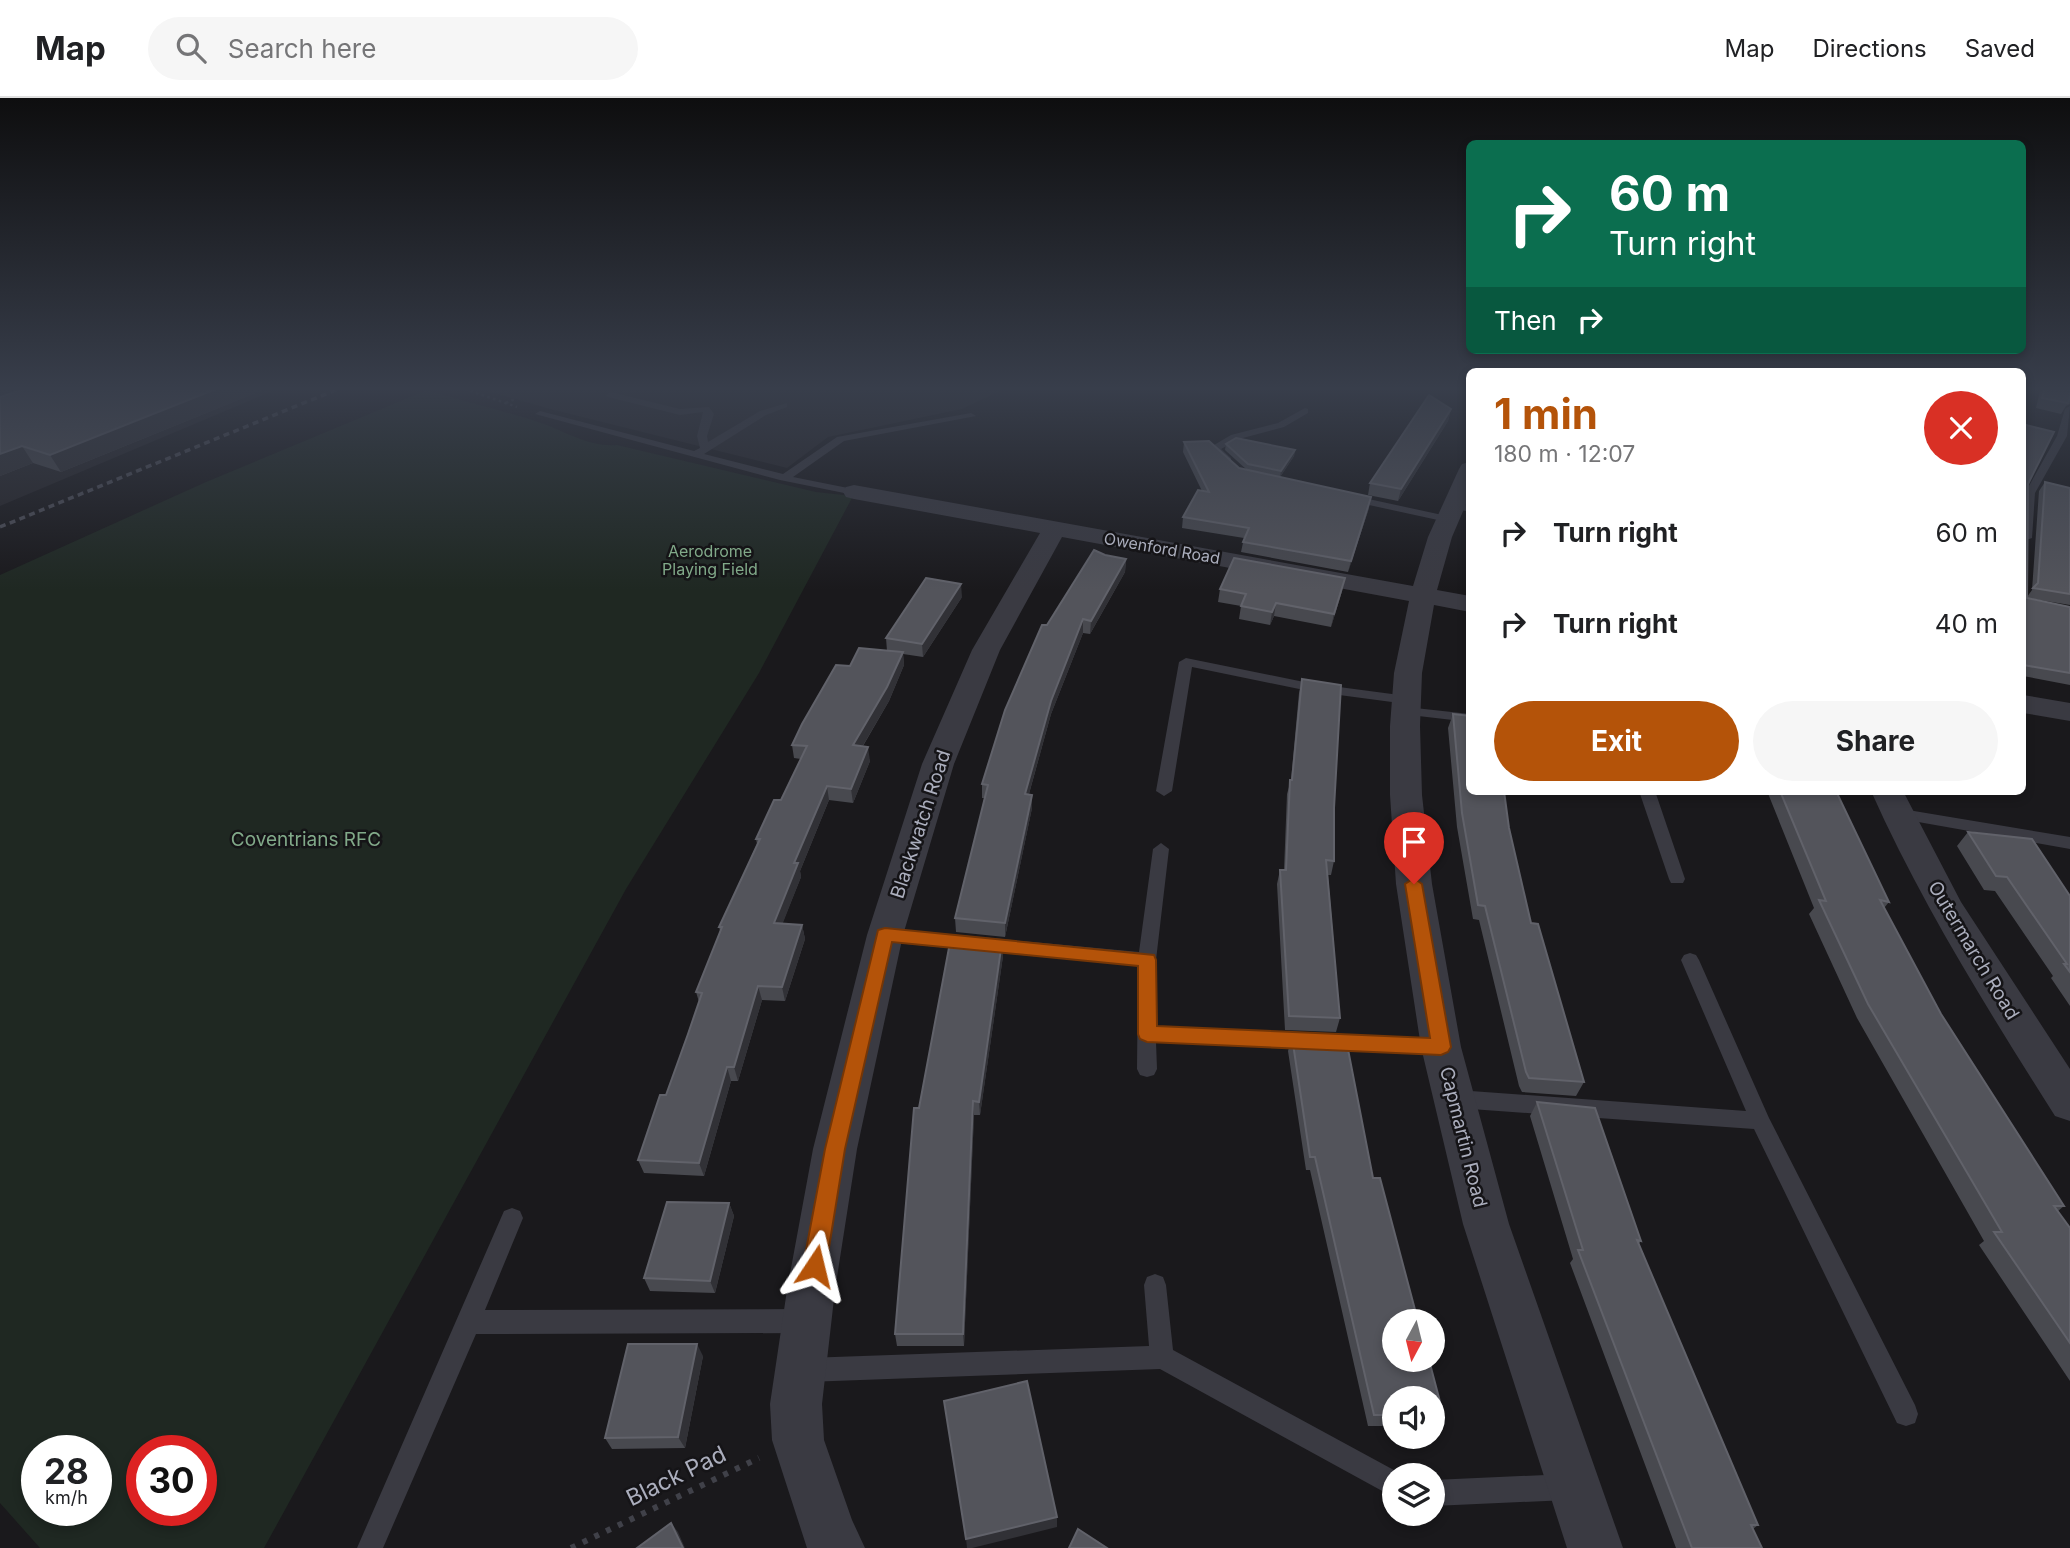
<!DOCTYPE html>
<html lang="en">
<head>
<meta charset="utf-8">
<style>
	body { margin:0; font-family:Inter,sans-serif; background:#f6f6f6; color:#202124; height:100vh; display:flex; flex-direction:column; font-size:26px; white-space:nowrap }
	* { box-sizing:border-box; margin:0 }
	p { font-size:23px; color:#757577 }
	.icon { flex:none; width:38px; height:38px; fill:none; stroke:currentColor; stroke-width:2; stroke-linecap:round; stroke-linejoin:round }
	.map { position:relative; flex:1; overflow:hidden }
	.drawer { position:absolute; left:1466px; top:270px; width:560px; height:427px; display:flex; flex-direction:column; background:#fff; border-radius:10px; box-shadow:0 4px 10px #0003 }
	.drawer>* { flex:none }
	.hud { position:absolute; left:1466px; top:42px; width:560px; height:214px; border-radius:10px; box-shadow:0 4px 10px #0003; background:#0b6e4f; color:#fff; overflow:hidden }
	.needle { width:46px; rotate:187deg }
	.buttons { position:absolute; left:1382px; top:1211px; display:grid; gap:14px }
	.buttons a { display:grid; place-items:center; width:63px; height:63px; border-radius:50%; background:#fff; box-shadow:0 4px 10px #0003; font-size:35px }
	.speed { position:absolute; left:21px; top:1337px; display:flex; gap:14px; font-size:35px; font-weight:700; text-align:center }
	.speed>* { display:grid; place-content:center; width:91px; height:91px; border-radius:50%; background:#fff; box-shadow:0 4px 10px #0003; line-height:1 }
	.speed small { font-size:18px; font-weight:400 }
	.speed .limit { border:10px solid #d22; background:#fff; color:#111 }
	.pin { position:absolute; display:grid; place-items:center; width:60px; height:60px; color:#fff; margin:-72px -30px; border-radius:50% 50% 50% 0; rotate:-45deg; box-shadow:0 0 7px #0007 }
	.pin .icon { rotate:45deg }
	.me { position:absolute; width:77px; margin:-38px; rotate:10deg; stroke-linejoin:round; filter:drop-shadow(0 0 5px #0008) }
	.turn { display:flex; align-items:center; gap:24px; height:147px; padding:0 28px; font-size:32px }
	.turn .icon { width:91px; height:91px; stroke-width:2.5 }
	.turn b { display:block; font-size:49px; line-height:60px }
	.then { display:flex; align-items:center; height:66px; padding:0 28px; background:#0003; gap:14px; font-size:26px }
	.round { display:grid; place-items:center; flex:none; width:74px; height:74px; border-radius:37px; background:#f6f6f6 }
	.summary { display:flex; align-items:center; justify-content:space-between; height:119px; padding:0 28px }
	h1 { font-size:42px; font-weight:700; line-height:52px; color:#b45309 }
	.action { display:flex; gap:14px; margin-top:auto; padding:14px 28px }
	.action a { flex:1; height:80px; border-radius:42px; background:#b45309; color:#fff; font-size:28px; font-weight:700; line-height:80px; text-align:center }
	.action a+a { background:#f6f6f6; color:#202124 }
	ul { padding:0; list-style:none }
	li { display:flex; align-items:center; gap:21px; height:91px; padding:0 28px }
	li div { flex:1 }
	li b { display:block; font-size:26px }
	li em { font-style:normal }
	header { display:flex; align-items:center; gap:42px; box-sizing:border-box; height:98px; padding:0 35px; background:#fff; border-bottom:2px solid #e0e0e0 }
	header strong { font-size:33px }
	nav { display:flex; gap:38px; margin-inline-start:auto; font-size:24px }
	.search { width:490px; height:63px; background:#f6f6f6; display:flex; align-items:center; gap:18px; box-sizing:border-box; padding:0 24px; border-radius:38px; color:#757577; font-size:26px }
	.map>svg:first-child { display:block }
	.built { fill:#262529 }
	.green { fill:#1f2822; fill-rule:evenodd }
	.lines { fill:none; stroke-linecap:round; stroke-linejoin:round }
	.path-far1 { stroke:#404149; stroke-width:2.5; stroke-dasharray:2.5 3.5; stroke-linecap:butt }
	.path { stroke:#404149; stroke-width:6; stroke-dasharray:5 8; stroke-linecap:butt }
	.service { fill:#3a3a42; fill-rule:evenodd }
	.minor { fill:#3a3a42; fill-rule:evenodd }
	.rail { stroke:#4d4e57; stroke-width:3.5; stroke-dasharray:6 4.5; stroke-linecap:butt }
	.wall { fill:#48494f }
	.shaded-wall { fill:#313136 }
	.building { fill:#53545b; stroke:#61626a; stroke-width:2 }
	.route { fill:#b45309; stroke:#753606; stroke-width:2 }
	.labels { text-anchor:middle; stroke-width:5; stroke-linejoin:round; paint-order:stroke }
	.far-street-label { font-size:16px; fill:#abaebd; stroke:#151417 }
	.far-park-label { font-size:16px; fill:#81a989; stroke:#151417 }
	.street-label { font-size:19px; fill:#abaebd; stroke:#151417 }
	.park-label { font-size:19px; fill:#81a989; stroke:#151417 }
	.near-street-label { font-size:23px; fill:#abaebd; stroke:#151417 }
</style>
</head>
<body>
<header>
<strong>Map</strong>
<div class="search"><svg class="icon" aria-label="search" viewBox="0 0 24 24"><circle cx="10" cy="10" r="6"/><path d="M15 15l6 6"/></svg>Search here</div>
<nav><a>Map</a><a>Directions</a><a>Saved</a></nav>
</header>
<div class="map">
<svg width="2070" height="1450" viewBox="0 0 2070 1450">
	<rect width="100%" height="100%" fill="#1a191c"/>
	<g class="built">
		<polygon points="0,289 282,289 0,408"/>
		<polygon points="474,289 1008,289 962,311 828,339 787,370 550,311"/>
	</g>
	<path class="green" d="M 427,292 C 465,304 506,313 544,326 C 568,335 590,349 617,347 L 816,394 L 853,398 L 759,575 L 626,791 L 264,1450 L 40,1450 L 0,1405 L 0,477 L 206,384 ZM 37,1353 L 96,1353 L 96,1412 L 37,1412 ZM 142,1353 L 201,1353 L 201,1412 L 142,1412 Z"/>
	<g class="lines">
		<g class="path-far1">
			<polyline points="459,289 517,309"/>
			<polyline points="506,305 517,300"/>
		</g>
		<polyline class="path" points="571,1450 759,1360"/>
		<g class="service">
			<polygon points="611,294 680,311 709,309 714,316 707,338 708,344 760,313 787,305 787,309 766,317 704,356 783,376 837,339 971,315 976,318 844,343 793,379 858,392 859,394 854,397 780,382 535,316 540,313 694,353 700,350 697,338 703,314 680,317 608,299 606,297"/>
			<polygon points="2070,308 2067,338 2035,395 2032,440 2023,443 2025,395 2057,338 2065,311"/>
			<polygon points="1305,310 1308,311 1308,315 1284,329 1239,341 1221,351 1231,360 1231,364 1223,364 1209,350 1231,337 1278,325"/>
			<polygon points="1350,397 1447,418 1453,421 1447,424 1346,402 1346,398"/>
			<polygon points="1452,404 1470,408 1470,414 1448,409 1446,407"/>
			<polygon points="1186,560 1309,585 1407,598 1414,602 1407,606 1309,593 1192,569 1172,693 1164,698 1156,693 1179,564"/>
			<polygon points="1406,609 1470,616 1470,624 1401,616 1399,613 1401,610"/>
			<polygon points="1639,693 1655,693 1685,781 1683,785 1671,785 1669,781"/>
			<polygon points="1896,710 2070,739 2070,751 1890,719 1888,715 1890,711"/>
			<polygon points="1161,745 1169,751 1156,862 1156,929 1441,941 1448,943 1451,949 1448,955 1441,957 1156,944 1157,971 1154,977 1147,979 1140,977 1137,971 1138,868 885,844 879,842 876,837 879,832 885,830 1139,854 1153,751"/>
			<polygon points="1690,855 1696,857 1699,862 1769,1020 1915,1307 1918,1316 1915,1325 1906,1328 1897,1325 1754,1031 1457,1010 1450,1007 1447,1001 1450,995 1457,992 1746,1013 1681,862 1684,857"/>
			<polygon points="512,1110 520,1113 523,1120 485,1212 804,1211 812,1215 816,1223 812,1231 804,1235 476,1236 383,1450 357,1450 504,1113"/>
			<polygon points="1155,1176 1163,1179 1166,1187 1173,1252 1403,1377 1395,1377 1395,1400 1160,1271 806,1284 798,1280 794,1272 798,1264 806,1260 1149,1248 1144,1187 1147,1179"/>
			<polygon points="1568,1376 1577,1380 1581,1389 1577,1398 1568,1402 1433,1408 1433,1382"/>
		</g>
		<g class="minor">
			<polygon points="1470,364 1470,397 1452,439 1437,492 1470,498 1470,514 1434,507 1422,575 1420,628 1422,697 1432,786 1461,949 1509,1126 1623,1450 1567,1450 1463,1126 1421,949 1396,786 1390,697 1390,628 1394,575 1409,503 1062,439 1000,552 954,666 903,837 857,1051 835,1192 822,1306 824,1342 852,1422 865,1450 807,1450 772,1342 770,1306 787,1192 813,1051 867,837 922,666 972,552 1040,435 854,401 846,399 843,394 846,389 854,387 1413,488 1428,439 1459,371 1462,366"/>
			<polygon points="2023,597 2070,605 2070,623 2023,615"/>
			<path d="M 1871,693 L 1903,693 L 1961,804 L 2070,971 L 2070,1023 L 2055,1018 C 1988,912 1922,807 1871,693 Z"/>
		</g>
		<polyline class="rail" points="0,429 343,289"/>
	</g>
	<g class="wall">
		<polygon points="0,289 270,289 61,374 33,365 0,378"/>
		<polygon points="749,289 773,289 766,292"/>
		<polygon points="2041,289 2070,289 2070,306 2066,308 2061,316 2036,310"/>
		<polygon points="1451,311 1448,323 1398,403 1368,397 1370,385"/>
		<polygon points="2023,331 2028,386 2027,499 2032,492 2039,393 2045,384 2070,390 2070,507 2027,500 2070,509 2070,587 2023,578"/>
		<polygon points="1184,344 1239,370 1369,410 1348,474 1241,454 1244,440 1182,430 1183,419 1202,393 1183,354"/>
		<polygon points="1226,346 1295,352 1294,358 1280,379 1247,372 1225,352"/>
		<polygon points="1105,457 1126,461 1125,474 1090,536 1083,535 1051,616 1029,696 1032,710 1005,839 956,834 955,820 985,700 982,700 982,686 1047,527"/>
		<polygon points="1220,491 1342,493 1331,529 1274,518 1270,527 1239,521 1241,508 1218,504"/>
		<polygon points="962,499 923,559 903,556 904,567 889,603 863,648 870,663 853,705 829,702 800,773 801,779 782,826 802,827 805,841 785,903 762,902 738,983 731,983 704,1078 644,1075 638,1062 666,997 699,904 696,894 720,833 719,829 757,746 756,741 781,702 801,661 794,660 792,647 850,568 887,553 886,540"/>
		<polygon points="1302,581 1334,710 1334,763 1331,777 1328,777 1340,920 1336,934 1285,932 1277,786 1280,772 1284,772 1287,696 1291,682 1299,595"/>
		<polygon points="1453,616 1509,730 1531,825 1584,984 1576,998 1522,994 1519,988 1479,822 1473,821 1457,729 1448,630"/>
		<polygon points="1767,693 1836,693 1889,804 1884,810 1941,916 2064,1108 2058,1113 2070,1130 2070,1283 1979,1147 1984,1143 1857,920 1809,816 1814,810"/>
		<polygon points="1968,734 2070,798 2070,908 2051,880 2053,878 1995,793 1984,792 1957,748"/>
		<polygon points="1002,844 1003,858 980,1017 974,1017 964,1248 897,1248 895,1236 919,1010"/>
		<polygon points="1292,939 1373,1080 1443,1315 1436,1327 1433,1327 1433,1300 1395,1300 1395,1328 1368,1328 1310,1072 1306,1072 1288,953"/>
		<polygon points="1537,1004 1641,1143 1638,1147 1758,1427 1753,1431 1762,1450 1676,1450 1570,1165 1573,1161 1530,1018"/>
		<polygon points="729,1105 734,1118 715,1195 650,1193 644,1180"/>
		<polygon points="703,1258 685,1350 612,1351 605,1340"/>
	</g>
	<g class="shaded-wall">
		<polygon points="0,289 59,289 0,309"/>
		<polygon points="221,289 270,289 61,374 50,357"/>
		<polygon points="1451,311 1448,323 1398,403 1401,391"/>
		<polygon points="22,348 33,365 0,378 0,356"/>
		<polygon points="1295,352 1294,358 1280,379 1281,373"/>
		<polygon points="1371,399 1369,410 1348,474 1351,463"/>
		<polygon points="1126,461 1125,474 1090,536 1091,523"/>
		<polygon points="1345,480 1342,493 1331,529 1334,516"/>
		<polygon points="961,486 962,499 923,559 922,546"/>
		<polygon points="1276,505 1274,518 1270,527 1272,514"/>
		<polygon points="1083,521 1083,535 1051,616 1025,710 1025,696 1051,603"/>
		<polygon points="903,554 904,567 889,603 855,661 853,647"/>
		<polygon points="868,649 870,663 853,705 851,691"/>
		<polygon points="827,688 829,702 800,773 801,779 777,840 774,825 794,765"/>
		<polygon points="1032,697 1032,710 1005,839 1005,825"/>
		<polygon points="802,827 805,841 785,903 782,889"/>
		<polygon points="1002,844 1003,858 980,1017 979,1004"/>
		<polygon points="758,888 762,902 738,983 734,969"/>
		<polygon points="727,969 731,983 704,1078 699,1065"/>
		<polygon points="973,1003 974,1017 964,1248 963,1236"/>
		<polygon points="729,1105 734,1118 715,1195 710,1183"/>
		<polygon points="697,1246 703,1258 685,1350 678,1339"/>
		<polygon points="1057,1419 1057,1429 972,1450 967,1450 966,1441"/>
		<polygon points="671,1425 678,1434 685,1450 683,1450"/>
	</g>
	<g class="building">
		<polygon points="31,289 221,289 50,357 22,348 0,356 0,299"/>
		<polygon points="2045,289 2070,289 2070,299 2068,305 2042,300"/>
		<polygon points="1429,297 1451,311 1401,391 1370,385"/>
		<polygon points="2026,327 2054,334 2028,386 2027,500 2070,509 2070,575 2023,567 2023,331"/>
		<polygon points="1236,340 1295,352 1281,373 1248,366 1226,346"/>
		<polygon points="1209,343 1239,370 1371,399 1351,463 1243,444 1249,430 1183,419 1198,392 1209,394 1184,344"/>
		<polygon points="2045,384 2070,390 2070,496 2033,490 2038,485"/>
		<polygon points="1094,452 1105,457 1126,461 1091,523 1083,521 1051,603 1025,696 1032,697 1005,825 955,820 988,687 982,686 1005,612 1042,527 1047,527"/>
		<polygon points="1234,460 1345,480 1334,516 1276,505 1272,514 1241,508 1246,496 1220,491"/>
		<polygon points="926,480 961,486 922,546 886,540"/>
		<polygon points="859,550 903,554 887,589 853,647 868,649 851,691 827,688 794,765 798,765 774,825 802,827 782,889 758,888 734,969 727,969 699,1065 638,1062 660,997 666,997 688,936 702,895 696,894 722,829 719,829 760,741 756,741 774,702 781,702 807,648 792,647 802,626 836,567 850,568"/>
		<polygon points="1302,581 1341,587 1334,710 1334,763 1326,762 1340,920 1289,918 1280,772 1286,772 1290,682 1292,682"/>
		<polygon points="1453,616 1470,618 1470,693 1504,693 1509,730 1531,825 1538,826 1584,984 1529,980 1526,974 1485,808 1478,807 1462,715"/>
		<polygon points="1780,693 1836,693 1889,804 1880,802 1941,916 2064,1108 2054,1108 2070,1130 2070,1245 1994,1134 2002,1134 1868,906 1819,802 1826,803"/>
		<polygon points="1968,734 2032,741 2070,798 2070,874 2064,866 2067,866 2007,779 1996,778"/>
		<polygon points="951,839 1002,844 979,1004 973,1003 963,1236 895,1236 914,1010 919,1010"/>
		<polygon points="1292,939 1346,941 1373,1080 1380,1080 1418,1223 1395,1223 1395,1262 1429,1262 1443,1315 1433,1316 1433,1300 1395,1300 1395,1317 1374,1317 1315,1059 1310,1059"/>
		<polygon points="1537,1004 1595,1010 1641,1143 1637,1142 1758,1427 1751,1427 1762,1450 1692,1450 1578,1152 1583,1152"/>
		<polygon points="667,1104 729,1105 710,1183 644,1180"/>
		<polygon points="628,1246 697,1246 678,1339 605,1340"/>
		<polygon points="1027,1283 1057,1419 966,1441 944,1303"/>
		<polygon points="671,1425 683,1450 637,1450"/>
		<polygon points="1078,1431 1107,1450 1069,1450"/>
	</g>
	<linearGradient id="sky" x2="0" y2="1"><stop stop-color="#0e0e0f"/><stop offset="0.59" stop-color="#383e4b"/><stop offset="1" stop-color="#383e4b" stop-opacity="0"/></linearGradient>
	<rect width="2070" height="492" fill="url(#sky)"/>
	<polygon class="route" points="1414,780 1422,786 1451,949 1448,954 1441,957 1147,944 1140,941 1138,936 1138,868 892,844 845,1051 826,1168 823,1176 815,1179 807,1176 803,1168 825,1051 878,832 885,830 1154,857 1156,862 1157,928 1430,940 1405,786"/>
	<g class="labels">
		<g class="far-street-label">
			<text transform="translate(1162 450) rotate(10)" y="6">Owenford Road</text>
		</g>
		<g class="far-park-label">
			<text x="710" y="459">Aerodrome<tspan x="710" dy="18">Playing Field</tspan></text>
		</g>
		<g class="street-label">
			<text transform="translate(920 726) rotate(-72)" y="7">Blackwatch Road</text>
			<text transform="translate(1974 852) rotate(59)" y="7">Outermarch Road</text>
			<text transform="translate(1464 1039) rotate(76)" y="7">Capmartin Road</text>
		</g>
		<g class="park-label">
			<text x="306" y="748">Coventrians RFC</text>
		</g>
		<g class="near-street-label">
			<text transform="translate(676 1378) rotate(-26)" y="8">Black Pad</text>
		</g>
	</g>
</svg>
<div class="buttons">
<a><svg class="needle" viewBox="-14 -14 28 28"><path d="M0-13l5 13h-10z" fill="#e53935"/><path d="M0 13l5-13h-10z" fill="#757577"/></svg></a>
<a><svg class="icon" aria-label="sound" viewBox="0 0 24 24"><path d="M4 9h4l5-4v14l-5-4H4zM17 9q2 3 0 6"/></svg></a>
<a><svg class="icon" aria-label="layers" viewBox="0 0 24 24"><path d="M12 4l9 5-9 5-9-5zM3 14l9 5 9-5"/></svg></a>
</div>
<div class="speed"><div>28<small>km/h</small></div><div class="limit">30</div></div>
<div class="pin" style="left:1414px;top:786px;background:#d93025"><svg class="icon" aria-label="arrive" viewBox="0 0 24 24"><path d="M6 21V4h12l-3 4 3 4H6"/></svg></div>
<svg class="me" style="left:815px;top:1168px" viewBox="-20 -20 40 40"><path d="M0-17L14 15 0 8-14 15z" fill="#b45309" stroke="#fff" stroke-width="4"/></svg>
<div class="hud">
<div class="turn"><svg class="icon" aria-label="right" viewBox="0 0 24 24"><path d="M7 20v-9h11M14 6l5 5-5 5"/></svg><div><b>60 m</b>Turn right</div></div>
<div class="then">Then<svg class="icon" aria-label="right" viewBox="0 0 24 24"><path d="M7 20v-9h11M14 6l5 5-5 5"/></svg></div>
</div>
<section class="drawer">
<div class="summary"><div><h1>1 min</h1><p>180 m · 12:07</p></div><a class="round" style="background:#d93025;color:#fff"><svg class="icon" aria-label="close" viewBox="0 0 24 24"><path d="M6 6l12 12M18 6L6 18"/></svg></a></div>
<ul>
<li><svg class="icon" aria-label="right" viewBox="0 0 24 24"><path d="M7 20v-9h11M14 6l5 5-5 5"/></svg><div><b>Turn right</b></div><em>60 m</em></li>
<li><svg class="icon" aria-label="right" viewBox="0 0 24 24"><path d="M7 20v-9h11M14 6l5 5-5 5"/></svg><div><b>Turn right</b></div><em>40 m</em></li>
</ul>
<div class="action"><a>Exit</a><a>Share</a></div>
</section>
</div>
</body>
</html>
